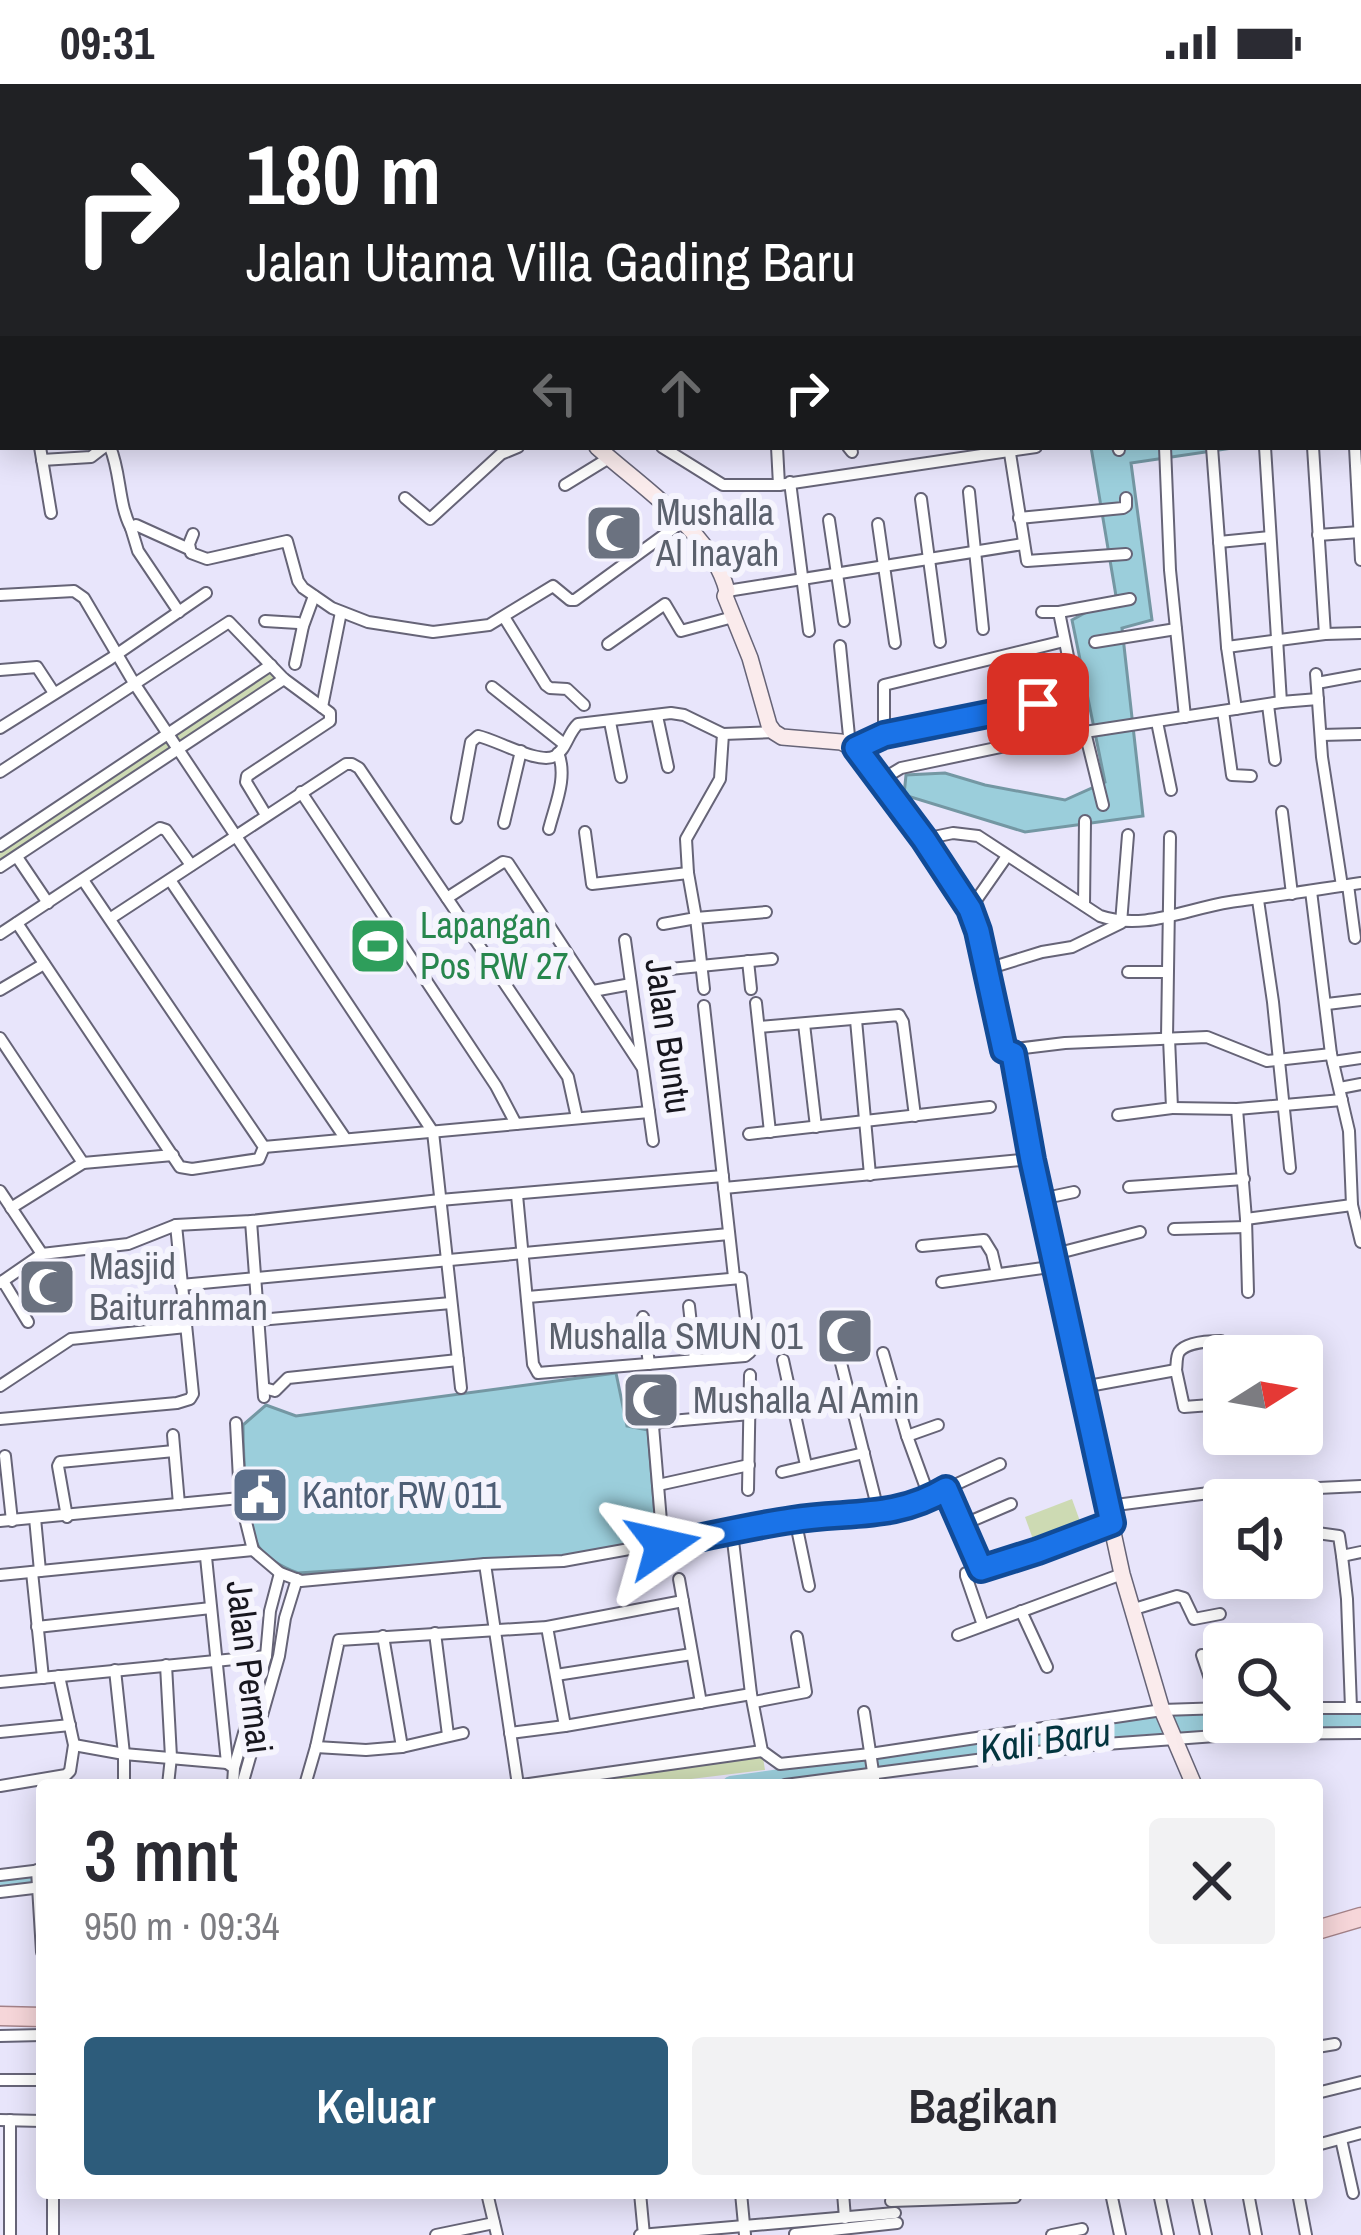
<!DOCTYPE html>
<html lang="id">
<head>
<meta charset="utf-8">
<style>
	body { margin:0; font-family:"Archivo Narrow",sans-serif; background:#f2f2f3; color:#2b2b33; height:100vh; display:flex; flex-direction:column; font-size:45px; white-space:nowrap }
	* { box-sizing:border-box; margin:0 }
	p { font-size:39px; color:#7c7c81 }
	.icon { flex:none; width:66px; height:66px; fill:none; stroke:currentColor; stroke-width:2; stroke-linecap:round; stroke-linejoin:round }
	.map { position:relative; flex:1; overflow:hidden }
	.panel { position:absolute; left:36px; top:1695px; width:1287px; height:420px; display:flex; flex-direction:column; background:#fff; border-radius:12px; box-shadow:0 6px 30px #0003 }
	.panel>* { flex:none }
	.top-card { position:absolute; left:0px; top:0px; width:1362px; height:366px; box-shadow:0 6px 30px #0003; background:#202124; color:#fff; overflow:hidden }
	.needle { width:78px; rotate:79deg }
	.fabs { position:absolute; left:1203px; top:1251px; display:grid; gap:24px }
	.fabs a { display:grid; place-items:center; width:120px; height:120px; border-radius:12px; background:#fff; box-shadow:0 6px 30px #0003; font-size:60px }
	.pin { position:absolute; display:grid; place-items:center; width:102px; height:102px; color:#fff; margin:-51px; border-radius:24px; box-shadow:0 6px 18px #0006 }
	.me { position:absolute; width:132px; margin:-66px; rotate:79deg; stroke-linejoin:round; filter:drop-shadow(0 0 9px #0008) }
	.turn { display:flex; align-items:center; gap:42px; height:252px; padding:0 48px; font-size:54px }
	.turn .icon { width:156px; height:156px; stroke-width:2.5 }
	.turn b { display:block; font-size:84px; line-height:102px }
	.lanes { display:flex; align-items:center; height:114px; padding:0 48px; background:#0003; justify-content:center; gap:60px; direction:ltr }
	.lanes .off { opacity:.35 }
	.round { display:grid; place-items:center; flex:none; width:126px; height:126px; border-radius:12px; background:#f2f2f3 }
	.headline { display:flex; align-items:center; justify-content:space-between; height:204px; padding:0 48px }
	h1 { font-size:72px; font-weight:600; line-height:90px }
	.action { display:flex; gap:24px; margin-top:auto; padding:24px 48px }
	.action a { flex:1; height:138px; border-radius:12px; background:#2d5c7b; color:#fff; font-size:48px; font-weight:600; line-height:138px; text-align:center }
	.action a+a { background:#f2f2f3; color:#2b2b33 }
	.status { display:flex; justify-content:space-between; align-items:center; height:84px; padding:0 60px; background:#fff; direction:ltr }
	.status svg { height:33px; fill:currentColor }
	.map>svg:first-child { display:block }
	.green { fill:#cddab3 }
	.water { fill:#9bcedb; stroke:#7497a3; stroke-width:3 }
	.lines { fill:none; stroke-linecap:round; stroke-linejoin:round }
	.river { stroke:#9bcedb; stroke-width:18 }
	.street-casing { stroke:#666477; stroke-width:14 }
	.secondary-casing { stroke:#666477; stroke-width:18 }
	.primary-casing { stroke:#a48288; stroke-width:21 }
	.street { stroke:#fff; stroke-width:10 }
	.secondary { stroke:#faebec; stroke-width:15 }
	.primary { stroke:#f6d6d9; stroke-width:18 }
	.route-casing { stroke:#114b97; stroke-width:30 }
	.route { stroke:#1a73e8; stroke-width:21 }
	.labels { text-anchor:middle; stroke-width:12; stroke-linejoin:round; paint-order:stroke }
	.worship-label { font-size:36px; fill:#5b616d; stroke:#f5f4fd; text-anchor:start }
	.leisure-label { font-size:36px; fill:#27864d; stroke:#f5f4fd; text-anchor:start }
	.street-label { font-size:36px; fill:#18171f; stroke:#f5f4fd }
	.service-label { font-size:36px; fill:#4e5e75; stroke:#f5f4fd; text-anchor:start }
	.water-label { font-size:39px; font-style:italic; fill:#03353f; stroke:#f5f4fd }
</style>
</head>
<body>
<div class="status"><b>09:31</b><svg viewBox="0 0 49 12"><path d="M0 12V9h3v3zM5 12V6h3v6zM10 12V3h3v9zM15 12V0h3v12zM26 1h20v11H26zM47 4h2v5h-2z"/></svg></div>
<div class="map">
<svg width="1361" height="2151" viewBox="0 0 1361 2151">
	<rect width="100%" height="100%" fill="#e8e5fb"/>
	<g class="green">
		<polygon points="271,581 284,595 0,783 0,761"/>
		<polygon points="1072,1415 1081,1440 1034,1458 1025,1433"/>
		<polygon points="762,1667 765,1686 642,1701 522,1701"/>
	</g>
	<g class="water">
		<polygon points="1091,363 1239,363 1131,379 1152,536 1122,544 1143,732 1025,748 904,711 906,691 945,689 985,701 1065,716 1105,698 1072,536 1116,512"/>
		<path d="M 616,1289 L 627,1342 L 648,1346 L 657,1456 L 563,1472 L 298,1489 C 285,1484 267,1475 259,1463 C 246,1444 243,1366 243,1341 L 266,1321 L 296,1332 Z"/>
	</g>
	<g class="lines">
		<g class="river">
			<polyline points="731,1701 1147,1641 1361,1637"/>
			<polyline points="0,1798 42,1792"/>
		</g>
		<defs>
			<g id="street">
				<polyline points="32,0 45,3"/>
				<polyline points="678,0 679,3"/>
				<polyline points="348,3 359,0"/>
				<polyline points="1359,161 1360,161"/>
				<polyline points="0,171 3,170"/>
				<polyline points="1359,205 1361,205"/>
				<polyline points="0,295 3,294"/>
				<polyline points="1359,320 1361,319"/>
				<polyline points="1359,337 1361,337"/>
				<polyline points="40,363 51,429"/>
				<path d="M 110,363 C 121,389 118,419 131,444"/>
				<polyline points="662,363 723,401 779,401 1036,363"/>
				<polyline points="777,363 779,401"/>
				<polyline points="848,363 852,368"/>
				<polyline points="1009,363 1027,477 1126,470"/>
				<polyline points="1118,363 1119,366"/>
				<polyline points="1165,363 1170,486 1185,633"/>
				<polyline points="1212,363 1227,563 1236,625"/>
				<polyline points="1265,363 1281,618"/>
				<polyline points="1313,363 1325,550"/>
				<polyline points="1355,363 1361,476"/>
				<polyline points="42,376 91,373 104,363"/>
				<polyline points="790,398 809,547"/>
				<polyline points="565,401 609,374"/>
				<polyline points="969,408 983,545"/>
				<polyline points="405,414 430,435 501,370 518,363"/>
				<polyline points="921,415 940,558"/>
				<polyline points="1019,434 1123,424 1126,422 1126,414"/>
				<polyline points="829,436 844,537"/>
				<polyline points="878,440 895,559"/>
				<polyline points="193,450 189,460 191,469 207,475 287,457 298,497 303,504 332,524 368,538 433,548 489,541 553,502 570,516 575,516 682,438"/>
				<polyline points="1318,451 1360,448"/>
				<polyline points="1219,458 1270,453"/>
				<polyline points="727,507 1023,460"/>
				<polyline points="0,511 74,507 84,514 134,599 433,1048 461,1304"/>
				<polyline points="179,528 138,467 131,444 136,441 189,465"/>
				<polyline points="1042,528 1059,528 1130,515"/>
				<polyline points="504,533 546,601 550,604 567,605 584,621"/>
				<polyline points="265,537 298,539 303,542"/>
				<polyline points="1095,558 1176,545"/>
				<polyline points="608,560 665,520 681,547 733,533"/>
				<polyline points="840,562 850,662"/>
				<polyline points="1227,563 1325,550 1361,549"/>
				<polyline points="295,580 303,542 314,512"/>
				<polyline points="0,586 37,583 54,609"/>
				<polyline points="1316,590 1322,673 1342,802"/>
				<polyline points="1317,599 1361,591"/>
				<polyline points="492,603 564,660"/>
				<polyline points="1268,621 1275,676"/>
				<polyline points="322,623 341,528"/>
				<polyline points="1223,627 1232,691 1251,692"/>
				<polyline points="657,632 668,683"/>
				<polyline points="610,638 621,693"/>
				<polyline points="1157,638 1171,706"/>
				<polyline points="0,644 110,575 206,509"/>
				<polyline points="1085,648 1103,721"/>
				<polyline points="884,651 884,601 1064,557"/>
				<polyline points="1321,651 1361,650"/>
				<polyline points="856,664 884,651 1076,612 1059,528"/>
				<polyline points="0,688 229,538 284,595 330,629 330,637 247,692 246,698 266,731"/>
				<polyline points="881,696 901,684 1039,655 1281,618 1318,615"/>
				<polyline points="301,708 496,1002 516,1040"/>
				<polyline points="1282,728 1292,810"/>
				<path d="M 457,734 L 471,658 L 478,652 C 497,656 539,681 555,672 C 566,666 568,649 578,640 L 671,629 L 684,631 L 723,650 L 774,648"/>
				<polyline points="504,739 521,667"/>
				<path d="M 549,745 C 555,721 568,693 558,669"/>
				<polyline points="585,748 592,800 688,789"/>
				<path d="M 924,755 L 953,749 L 978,752 L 1100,832 C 1144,847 1185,825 1230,818 C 1273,812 1317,806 1361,799"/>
				<polyline points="0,762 271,581"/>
				<polyline points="17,773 48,819"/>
				<polyline points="0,783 284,595"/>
				<polyline points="170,796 345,1054"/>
				<polyline points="1348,801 1355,854"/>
				<polyline points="1311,807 1331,970 1349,1047 1352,1121 1361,1158"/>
				<polyline points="447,814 503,778 508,779 642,983"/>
				<polyline points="1258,816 1273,918 1290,1084"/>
				<polyline points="1084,821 1085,737"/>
				<polyline points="970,825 1007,772"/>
				<polyline points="111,834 346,680 352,680 359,684 568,993 577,1034"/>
				<polyline points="17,839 180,1083 192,1085 259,1075 264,1063 83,796"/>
				<polyline points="663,840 696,834 688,789 686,755 720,695 723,650"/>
				<polyline points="0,850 160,744 166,746 191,781"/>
				<polyline points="625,856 653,1057"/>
				<polyline points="748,877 751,905"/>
				<polyline points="670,885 772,875"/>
				<polyline points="987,885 1042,868 1072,863 1121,839 1128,751"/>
				<polyline points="1128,888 1167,888"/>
				<polyline points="704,905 696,834 766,828"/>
				<polyline points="0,906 44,880"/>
				<polyline points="593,907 631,900"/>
				<polyline points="756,919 770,1048"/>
				<polyline points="1327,920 1361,916"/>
				<polyline points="704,922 734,1193"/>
				<polyline points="856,936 870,1091"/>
				<polyline points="804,940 816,1043"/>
				<polyline points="759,943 899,931 903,938 915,1032"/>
				<polyline points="0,954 83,1079"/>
				<polyline points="1167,954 1170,753"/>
				<polyline points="1007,966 1065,959 1207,953 1267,977 1331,970"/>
				<polyline points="1333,978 1361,974"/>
				<polyline points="1340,1004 1361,1000"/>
				<polyline points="1172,1024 1237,1025 1342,1016"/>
				<polyline points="1237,1025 1246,1135 1248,1208"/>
				<polyline points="1118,1031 1172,1024 1169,954"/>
				<polyline points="749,1050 990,1023"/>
				<polyline points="264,1063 649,1028"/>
				<polyline points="1129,1103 1244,1095"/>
				<polyline points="724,1104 1032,1075"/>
				<polyline points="0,1107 42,1170"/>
				<polyline points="517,1111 533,1280 538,1289 745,1272 750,1268 741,1194 528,1213"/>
				<polyline points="1041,1115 1074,1108"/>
				<polyline points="11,1124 83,1079 173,1071"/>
				<polyline points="1246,1135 1352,1121"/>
				<polyline points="251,1137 264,1313"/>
				<polyline points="1174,1145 1246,1143"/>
				<polyline points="922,1162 984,1156 992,1169 997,1190"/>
				<polyline points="1055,1170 1140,1148"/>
				<polyline points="3,1197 28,1238"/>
				<polyline points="942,1198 1057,1182"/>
				<polyline points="0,1199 42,1170 128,1160 176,1141 251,1137 440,1116 723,1092"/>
				<polyline points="181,1201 729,1150"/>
				<polyline points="689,1222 695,1276"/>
				<polyline points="643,1233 649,1280"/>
				<polyline points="259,1236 451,1219"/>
				<polyline points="883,1269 907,1352 930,1415"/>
				<polyline points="840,1275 879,1430"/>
				<polyline points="783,1276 806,1381"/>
				<path d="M 1176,1286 C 1177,1280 1176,1273 1179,1268 C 1186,1258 1210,1257 1221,1257"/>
				<polyline points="0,1302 71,1255 186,1243"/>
				<polyline points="1083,1303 1176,1286 1184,1323 1224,1320"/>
				<polyline points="264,1304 275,1307 288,1294 458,1276"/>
				<polyline points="0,1335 177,1319 190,1315 193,1310 176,1141"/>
				<polyline points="236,1339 240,1414 253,1466 280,1489 301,1497 485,1480 563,1477 795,1435 879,1430 909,1423 946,1405 981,1485 1038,1467 1111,1439"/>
				<polyline points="173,1351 179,1420"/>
				<polyline points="907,1352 938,1341"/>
				<polyline points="5,1372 12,1437"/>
				<polyline points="782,1388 864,1369"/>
				<polyline points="658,1401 749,1381"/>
				<polyline points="946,1405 1000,1380"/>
				<polyline points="748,1406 750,1291"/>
				<polyline points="1108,1422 1209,1409 1361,1402"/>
				<polyline points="67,1433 58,1382 60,1378 174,1367"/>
				<polyline points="35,1434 40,1487"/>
				<polyline points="795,1435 809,1502"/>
				<polyline points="0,1437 240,1414"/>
				<polyline points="962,1441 1011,1420"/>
				<polyline points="732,1448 751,1610 762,1667 780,1680 870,1670 1162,1626 1224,1624"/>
				<polyline points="1317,1449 1339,1452 1342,1472 1361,1468"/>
				<polyline points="663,1461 653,1342 660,1338 750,1330"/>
				<polyline points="1342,1472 1347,1515 1351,1624"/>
				<polyline points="206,1473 227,1679 234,1684 233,1701"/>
				<polyline points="485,1480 518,1701"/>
				<polyline points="981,1485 966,1489 966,1492 983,1541"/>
				<polyline points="32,1488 43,1594"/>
				<polyline points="0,1491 253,1466"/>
				<polyline points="679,1495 701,1619"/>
				<polyline points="1131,1526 1177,1512 1184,1514 1194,1535 1220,1530"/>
				<polyline points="1021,1527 1047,1583"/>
				<polyline points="37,1543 211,1524"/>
				<polyline points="547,1543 565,1642"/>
				<polyline points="435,1549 448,1651"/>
				<polyline points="958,1551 1122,1490"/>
				<polyline points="383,1552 402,1663"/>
				<polyline points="1202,1571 1220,1624"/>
				<polyline points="166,1581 171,1673 168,1701"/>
				<polyline points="115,1586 124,1670 124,1701"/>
				<polyline points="556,1591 692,1570"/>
				<polyline points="0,1598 266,1572"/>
				<polyline points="754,1618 806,1608 797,1553"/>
				<polyline points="1302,1624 1361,1624"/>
				<polyline points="864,1628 875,1701"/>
				<polyline points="0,1648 70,1641"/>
				<polyline points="510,1649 565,1642 751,1610"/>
				<polyline points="74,1661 124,1670 227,1679"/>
				<polyline points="316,1663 366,1666 402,1663 463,1649"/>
				<polyline points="234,1684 266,1572 270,1527 280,1489"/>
				<polyline points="242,1701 279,1572 285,1534 297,1495"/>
				<polyline points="305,1701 316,1663 339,1556 547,1543 683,1517"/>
				<polyline points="522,1701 762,1667"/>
				<polyline points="785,1701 1092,1661 1243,1650 1361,1649"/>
				<polyline points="0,1702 66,1691 70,1687 74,1661 59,1592"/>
				<polyline points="37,1786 42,1868"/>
				<polyline points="0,1791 42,1786"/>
				<polyline points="0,1808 42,1803"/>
				<polyline points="0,1952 42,1951"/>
				<polyline points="1317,1963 1335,1960"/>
				<polyline points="0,1996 42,1996"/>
				<polyline points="1317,2009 1361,1998"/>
				<polyline points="0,2036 42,2037"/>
				<polyline points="10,2036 10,2151"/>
				<polyline points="1341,2055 1353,2109"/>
				<polyline points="1317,2061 1361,2049"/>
				<polyline points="53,2109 53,2151"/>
				<polyline points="487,2109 497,2151"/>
				<polyline points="640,2109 644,2151"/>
				<polyline points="741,2109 745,2151"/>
				<polyline points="843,2109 845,2134"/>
				<polyline points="1111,2109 1120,2151"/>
				<polyline points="1159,2109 1168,2151"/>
				<polyline points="1197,2109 1206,2151"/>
				<polyline points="1248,2109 1256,2151"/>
				<polyline points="1298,2109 1306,2151"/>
				<polyline points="891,2117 1015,2113"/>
				<polyline points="795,2150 897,2139"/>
				<polyline points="436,2151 494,2139"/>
				<polyline points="640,2151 895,2129"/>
				<polyline points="1052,2151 1082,2145"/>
			</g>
			<g id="secondary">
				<polyline points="322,0 323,3"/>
				<path d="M 597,363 C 640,402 713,449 727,507 L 725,512 L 750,574 L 769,641 L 774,648 L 782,653 L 841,658 L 861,668 L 970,825 L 978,846 L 1004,966 L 1013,971 L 1032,1075 L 1122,1490 L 1162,1626 L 1194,1701"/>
			</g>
			<g id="primary">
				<polyline points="1317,1846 1361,1833"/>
				<polyline points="0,1932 42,1933"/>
			</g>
		</defs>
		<use href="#street" class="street-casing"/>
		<use href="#secondary" class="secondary-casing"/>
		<use href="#primary" class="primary-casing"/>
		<use href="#street" class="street"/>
		<use href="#secondary" class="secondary"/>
		<use href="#primary" class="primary"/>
	</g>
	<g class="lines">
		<defs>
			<path id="route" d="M 663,1461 C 706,1453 749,1442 792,1436 C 848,1427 895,1436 946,1405 L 981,1485 L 1038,1467 L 1112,1439 L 1032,1076 L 1013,970 L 1004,966 L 978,847 L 970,825 L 924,755 L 856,664 L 884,651 L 1038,620"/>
		</defs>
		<use href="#route" class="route-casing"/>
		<use href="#route" class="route"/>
	</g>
	<defs>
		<symbol id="mosque-square" viewBox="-11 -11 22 22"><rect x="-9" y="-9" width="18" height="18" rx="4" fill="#6b7280" stroke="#f5f4fd"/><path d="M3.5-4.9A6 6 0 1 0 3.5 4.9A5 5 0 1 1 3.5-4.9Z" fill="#fff"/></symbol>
		<symbol id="stadium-square" viewBox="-11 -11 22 22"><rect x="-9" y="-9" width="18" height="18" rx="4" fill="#2e9e5b" stroke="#f5f4fd"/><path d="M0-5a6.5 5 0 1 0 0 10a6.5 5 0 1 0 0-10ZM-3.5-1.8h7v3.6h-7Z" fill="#fff"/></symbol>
		<symbol id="civic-square" viewBox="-11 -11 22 22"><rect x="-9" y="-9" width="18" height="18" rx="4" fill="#5c6f8a" stroke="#f5f4fd"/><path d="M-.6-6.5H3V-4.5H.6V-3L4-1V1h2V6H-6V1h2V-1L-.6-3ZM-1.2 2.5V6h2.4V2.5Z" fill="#fff"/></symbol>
	</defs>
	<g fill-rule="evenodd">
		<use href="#mosque-square" x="581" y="416" width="66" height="66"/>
		<use href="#stadium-square" x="345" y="829" width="66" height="66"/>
		<use href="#mosque-square" x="14" y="1170" width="66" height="66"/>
		<use href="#mosque-square" x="812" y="1219" width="66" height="66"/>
		<use href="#mosque-square" x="618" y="1283" width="66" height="66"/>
		<use href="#civic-square" x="227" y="1378" width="66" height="66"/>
	</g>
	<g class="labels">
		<g class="worship-label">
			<text x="656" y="441">Mushalla<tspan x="656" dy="41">Al Inayah</tspan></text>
			<text x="89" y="1195">Masjid<tspan x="89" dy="41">Baiturrahman</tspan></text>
			<text x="803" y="1265" text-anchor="end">Mushalla SMUN 01</text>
			<text x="693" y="1329">Mushalla Al Amin</text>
		</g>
		<g class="leisure-label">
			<text x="420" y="854">Lapangan<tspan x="420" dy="41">Pos RW 27</tspan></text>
		</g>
		<g class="street-label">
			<text transform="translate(669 952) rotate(82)" y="13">Jalan Buntu</text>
			<text transform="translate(250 1583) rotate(83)" y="13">Jalan Permai</text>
		</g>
		<g class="service-label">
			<text x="302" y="1424">Kantor RW 011</text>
		</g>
		<g class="water-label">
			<text transform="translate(1045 1656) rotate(-8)" y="14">Kali Baru</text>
		</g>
	</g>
</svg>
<div class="fabs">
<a><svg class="needle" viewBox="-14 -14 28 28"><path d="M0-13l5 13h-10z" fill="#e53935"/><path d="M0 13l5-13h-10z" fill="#7c7c81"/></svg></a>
<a><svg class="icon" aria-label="sound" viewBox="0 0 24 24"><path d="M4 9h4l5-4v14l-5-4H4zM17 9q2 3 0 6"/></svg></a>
<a><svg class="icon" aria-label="search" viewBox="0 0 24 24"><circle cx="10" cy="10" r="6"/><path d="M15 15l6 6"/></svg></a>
</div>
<div class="pin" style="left:1038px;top:620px;background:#d93025"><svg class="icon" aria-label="arrive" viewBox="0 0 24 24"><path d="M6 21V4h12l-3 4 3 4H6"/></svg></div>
<svg class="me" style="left:663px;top:1461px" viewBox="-20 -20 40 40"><path d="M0-17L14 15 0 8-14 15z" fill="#1a73e8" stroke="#fff" stroke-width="4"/></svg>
<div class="top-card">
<div class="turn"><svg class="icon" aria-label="right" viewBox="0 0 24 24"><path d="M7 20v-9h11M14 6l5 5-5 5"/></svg><div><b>180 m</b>Jalan Utama Villa Gading Baru</div></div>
<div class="lanes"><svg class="icon off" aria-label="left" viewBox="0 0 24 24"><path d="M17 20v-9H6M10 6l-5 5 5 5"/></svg><svg class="icon off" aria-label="ahead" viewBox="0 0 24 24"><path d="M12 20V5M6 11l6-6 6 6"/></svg><svg class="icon" aria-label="right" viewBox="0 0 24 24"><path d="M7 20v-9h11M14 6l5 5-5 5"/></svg></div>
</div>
<section class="panel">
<div class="headline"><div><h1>3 mnt</h1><p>950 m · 09:34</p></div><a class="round"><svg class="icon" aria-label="close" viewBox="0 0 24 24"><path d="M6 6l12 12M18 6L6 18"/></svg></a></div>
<div class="action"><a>Keluar</a><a>Bagikan</a></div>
</section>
</div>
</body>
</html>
